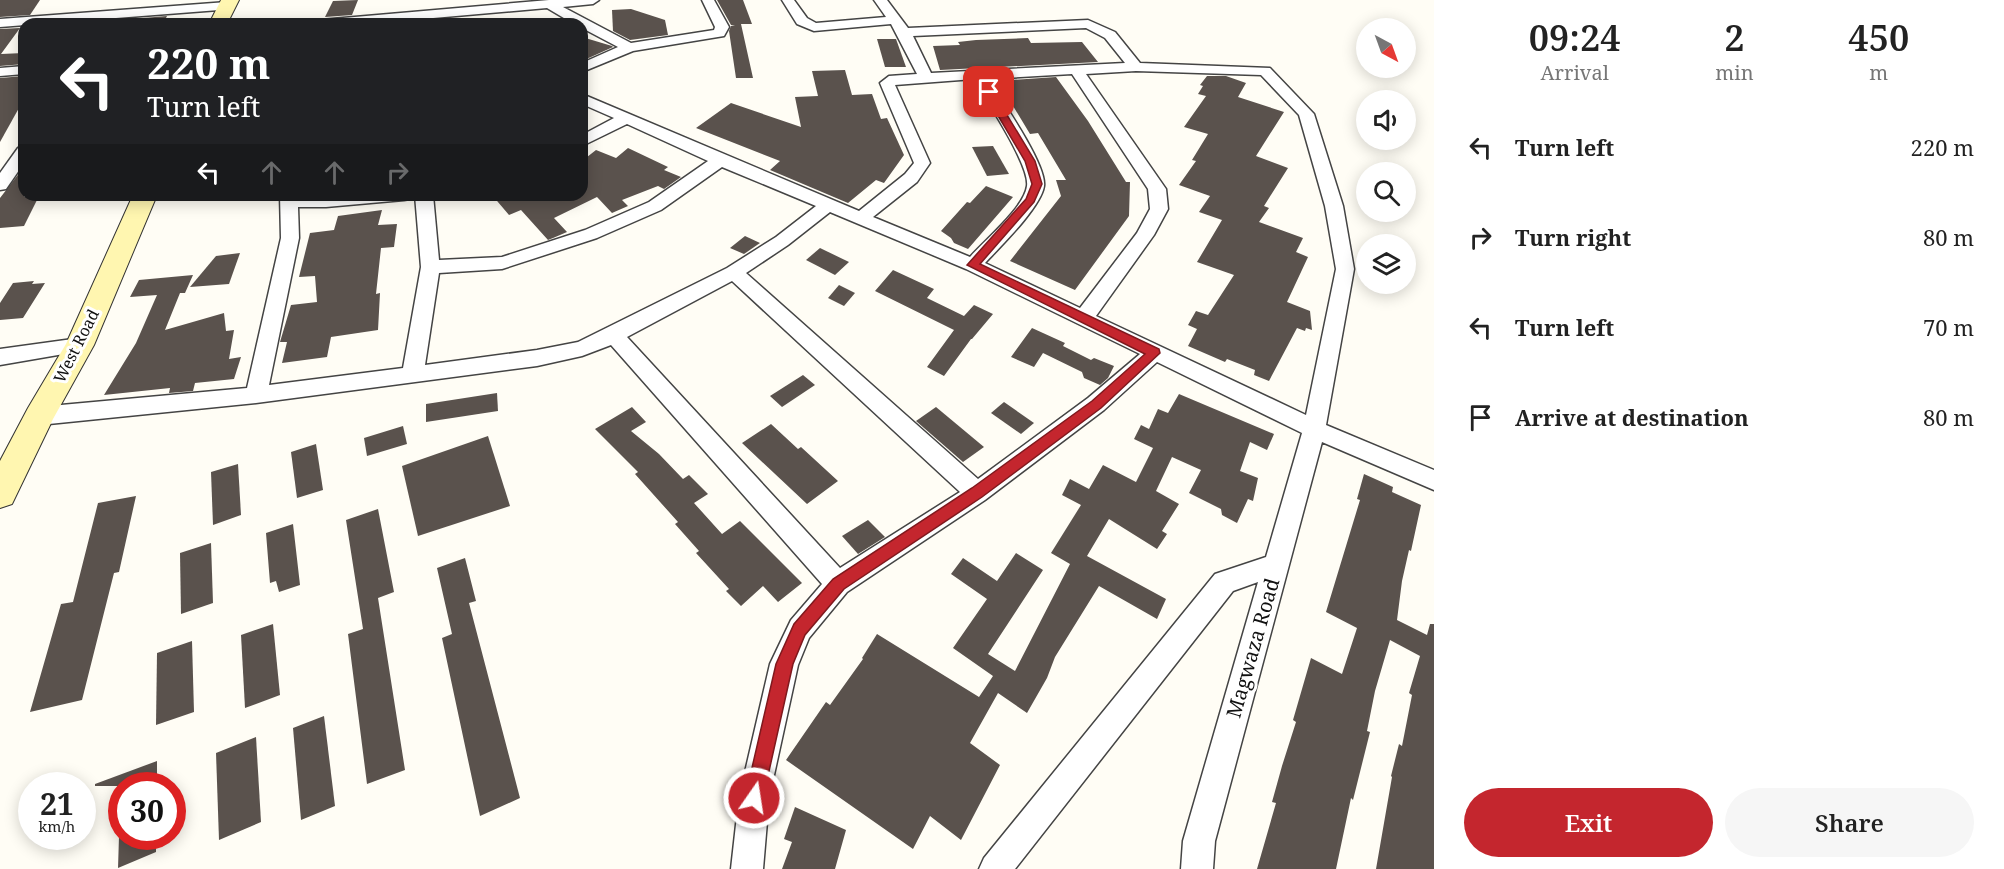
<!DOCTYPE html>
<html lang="en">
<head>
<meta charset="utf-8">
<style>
	body { margin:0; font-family:"Noto Serif",serif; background:#f6f6f6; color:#222; height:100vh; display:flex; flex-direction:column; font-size:22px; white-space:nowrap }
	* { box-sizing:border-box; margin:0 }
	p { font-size:20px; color:#767676 }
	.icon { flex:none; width:33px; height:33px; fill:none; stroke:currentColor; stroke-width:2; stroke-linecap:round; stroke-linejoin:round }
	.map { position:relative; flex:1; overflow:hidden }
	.sheet { display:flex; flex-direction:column; background:#fff; width:570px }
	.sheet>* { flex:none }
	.guide { position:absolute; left:18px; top:18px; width:570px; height:183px; border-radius:18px; box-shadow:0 3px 15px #0003; background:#202124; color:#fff; overflow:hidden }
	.needle { width:39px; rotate:139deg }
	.buttons { position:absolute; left:1356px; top:18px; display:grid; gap:12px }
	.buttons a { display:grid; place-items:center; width:60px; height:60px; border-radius:50%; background:#fff; box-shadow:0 3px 15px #0003; font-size:30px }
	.speed { position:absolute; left:18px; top:772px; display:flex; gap:12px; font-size:30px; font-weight:700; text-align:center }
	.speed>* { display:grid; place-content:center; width:78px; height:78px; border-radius:50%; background:#fff; box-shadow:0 3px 15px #0003; line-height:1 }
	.speed small { font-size:15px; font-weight:400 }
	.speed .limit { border:9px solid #d22; background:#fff; color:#111 }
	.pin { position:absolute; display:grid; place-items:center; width:51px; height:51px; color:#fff; margin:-26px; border-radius:12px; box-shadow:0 3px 9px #0006 }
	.me { position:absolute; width:66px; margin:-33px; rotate:13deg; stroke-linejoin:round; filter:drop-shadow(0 0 4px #0008) }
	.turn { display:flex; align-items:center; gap:21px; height:126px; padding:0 30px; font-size:27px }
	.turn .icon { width:78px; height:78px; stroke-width:2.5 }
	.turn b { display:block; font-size:42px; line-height:51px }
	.lanes { display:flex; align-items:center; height:57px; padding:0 30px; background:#0003; justify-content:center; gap:30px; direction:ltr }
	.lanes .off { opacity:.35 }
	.eta { display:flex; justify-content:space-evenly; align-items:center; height:102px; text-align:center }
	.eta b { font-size:36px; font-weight:600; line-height:42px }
	.button { display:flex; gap:12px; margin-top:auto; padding:12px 30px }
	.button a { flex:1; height:69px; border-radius:36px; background:#c4262e; color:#fff; font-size:24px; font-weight:600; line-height:69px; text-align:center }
	.button a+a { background:#f6f6f6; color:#222 }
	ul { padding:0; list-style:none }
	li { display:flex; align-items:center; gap:18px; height:90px; padding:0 30px }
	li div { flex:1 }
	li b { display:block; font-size:22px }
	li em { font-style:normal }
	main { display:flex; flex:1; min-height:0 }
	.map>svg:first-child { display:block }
	.building { fill:#5a524d }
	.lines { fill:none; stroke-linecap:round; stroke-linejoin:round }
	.street-casing { stroke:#444; stroke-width:3 }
	.secondary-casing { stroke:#333; stroke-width:2 }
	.street { fill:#fff; fill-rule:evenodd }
	.secondary { fill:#fff6b0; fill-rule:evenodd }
	.route { fill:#c4262e; stroke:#7f191e; stroke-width:1.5 }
	.labels { text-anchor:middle; stroke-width:6; stroke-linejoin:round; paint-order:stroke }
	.street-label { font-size:16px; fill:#111; stroke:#fff }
	.near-street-label { font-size:20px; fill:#111; stroke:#fff }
</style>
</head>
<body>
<main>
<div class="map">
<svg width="1434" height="869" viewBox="0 0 1434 869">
	<rect width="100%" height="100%" fill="#fffdf5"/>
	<g class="building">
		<polygon points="0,0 40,0 30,15 0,17"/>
		<polygon points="358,0 352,15 325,17 333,1"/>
		<polygon points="717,0 743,0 752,24 741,24 753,78 736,78 729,31 731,26 735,25 731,25"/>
		<polygon points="631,9 665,20 668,35 630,40 613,31 612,10"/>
		<polygon points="167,16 163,24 128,24 131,19"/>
		<polygon points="20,28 1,54 24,53 24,64 0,66 0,29"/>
		<polygon points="582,37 612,46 613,47 582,61"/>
		<polygon points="1028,38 1031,43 1082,42 1098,62 940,70 933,46 960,45 958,42 976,40"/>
		<polygon points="877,39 896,39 906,67 885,67"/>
		<polygon points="845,70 852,95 872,94 881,119 887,118 904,155 884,183 876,180 848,203 770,170 780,161 696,128 731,103 801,127 795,97 818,96 812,71"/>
		<polygon points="24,76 24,99 0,142 0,78"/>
		<polygon points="1207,76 1226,76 1246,83 1238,97 1284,112 1256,156 1288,168 1264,206 1269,208 1259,222 1303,238 1296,252 1308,257 1287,302 1310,311 1312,330 1306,328 1305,331 1297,328 1269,381 1254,375 1255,370 1227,359 1225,362 1188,346 1197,329 1188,325 1196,311 1208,315 1234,275 1197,262 1222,220 1199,212 1210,196 1179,185 1196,161 1192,160 1208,134 1184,127 1206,96 1198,94 1203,86 1200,85"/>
		<polygon points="1056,77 1088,121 1126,182 1130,182 1129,216 1075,290 1010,261 1061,196 1056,180 1066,180 1038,133 1030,134 998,81"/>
		<polygon points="993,146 1009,174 987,176 972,147"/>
		<polygon points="628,148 668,167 664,170 681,177 664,189 658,186 622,200 628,206 612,213 597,197 554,218 567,232 553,238 548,240 521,210 509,215 492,195 582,195 582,161 596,150 616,158"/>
		<polygon points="24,167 24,197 39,196 24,226 0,228 0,198"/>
		<polygon points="986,186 1013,197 968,249 954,243 951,238 941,231 967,202 970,203"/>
		<polygon points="382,210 378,225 397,224 394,247 381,248 376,294 380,293 378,330 331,337 327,357 282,363 287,342 280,342 291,305 317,302 315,276 299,277 310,233 334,230 338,216"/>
		<polygon points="745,236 760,243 744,254 730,248"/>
		<polygon points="820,248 849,262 835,275 806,260"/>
		<polygon points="240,253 229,284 190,287 216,256"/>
		<polygon points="893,270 934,289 927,298 964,316 974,305 993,314 972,339 971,339 944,376 927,367 954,330 875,291"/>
		<polygon points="193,275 185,293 180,293 165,330 224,313 226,331 234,330 229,359 241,357 234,379 195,383 193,391 169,393 170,388 104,395 136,343 157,295 130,297 139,280"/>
		<polygon points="34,281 32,284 45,283 23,318 0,320 0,303 13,283"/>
		<polygon points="839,285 855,293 844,306 828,298"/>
		<polygon points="1032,328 1065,343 1063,346 1091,360 1094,358 1114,366 1108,378 1100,385 1084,378 1082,372 1043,353 1034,367 1011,357"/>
		<polygon points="803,375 815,385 782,407 770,396"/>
		<polygon points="497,393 498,411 426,422 426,404"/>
		<polygon points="1179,394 1274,434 1267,450 1250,442 1240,471 1258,478 1253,501 1248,499 1237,523 1222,515 1221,509 1189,493 1201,470 1172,457 1156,491 1179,504 1162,531 1167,534 1157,549 1109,519 1087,556 1166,599 1157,619 1099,586 1055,657 1047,678 1027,713 998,693 970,743 1000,765 961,840 930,816 913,849 786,760 826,702 830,705 863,659 862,658 877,634 979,697 993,676 953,648 987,599 951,574 963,558 997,581 1016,553 1043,570 988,654 1015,671 1070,564 1051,553 1081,505 1062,495 1070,479 1089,489 1103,465 1136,482 1153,448 1134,439 1141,425 1149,429 1158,409 1168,413"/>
		<polygon points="1004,402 1034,423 1021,434 991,413"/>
		<polygon points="632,407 646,422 631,431 659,454 683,479 689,475 708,494 694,503 722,534 740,521 802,583 778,602 763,586 741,606 726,591 729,589 696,553 699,551 675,524 678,522 635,474 638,472 595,429"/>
		<polygon points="936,407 984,447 963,462 916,421"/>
		<polygon points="771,424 798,449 801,447 838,481 807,504 742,443"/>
		<polygon points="403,426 407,444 367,456 364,438"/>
		<polygon points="488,436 510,506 418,536 402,466"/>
		<polygon points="316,444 323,490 297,498 291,452"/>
		<polygon points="238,464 241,515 213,525 211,472"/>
		<polygon points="1364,474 1393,487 1392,492 1421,505 1411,551 1409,550 1402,581 1397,620 1427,635 1430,624 1434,624 1434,869 1376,869 1392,777 1391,776 1399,744 1402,746 1412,695 1409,693 1420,656 1390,640 1375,691 1367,731 1370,732 1353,800 1351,798 1336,869 1257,869 1276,803 1272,802 1282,766 1296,722 1293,720 1311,658 1342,674 1357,628 1326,612 1360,500 1357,499"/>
		<polygon points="136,496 119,572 114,573 82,700 30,712 61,604 73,602 98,503"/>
		<polygon points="378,509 394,592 378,598 405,770 367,784 348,634 363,629 346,520"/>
		<polygon points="868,520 885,537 858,554 842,536"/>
		<polygon points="293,524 300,585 279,592 276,581 270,583 266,533"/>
		<polygon points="211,543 213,603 181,614 180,553"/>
		<polygon points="465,558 476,601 469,603 520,798 480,816 442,638 452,634 437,568"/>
		<polygon points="273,624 280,695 245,708 241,635"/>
		<polygon points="192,641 194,712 156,725 157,653"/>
		<polygon points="324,716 335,806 301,820 293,728"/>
		<polygon points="256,737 261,822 219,840 216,753"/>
		<polygon points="157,761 157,786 95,786 95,784"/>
		<polygon points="795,807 846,830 835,869 782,869 792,842 784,839"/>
		<polygon points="119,837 156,837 156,852 118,868"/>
	</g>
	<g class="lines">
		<defs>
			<g id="street">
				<polygon points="549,0 599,0 593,4 563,7 631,43 714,30 715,27 702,0 714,0 729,27 724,36 633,51 582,72 582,63 618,47 582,28 582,24 574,24 547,8 365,24 313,24 320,20"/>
				<path d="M 782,0 L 794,0 L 807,18 L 816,23 L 886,17 L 874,0 L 887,0 L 908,28 L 1088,20 L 1115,32 L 1140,63 L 1270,68 L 1314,114 L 1343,206 L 1354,269 L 1326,425 L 1434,470 L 1434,490 L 1322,442 L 1215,841 L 1213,869 L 1181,869 L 1183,841 L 1258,582 L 1233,591 L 1015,869 L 979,869 L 984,858 L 1215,574 L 1266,557 L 1302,433 L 1157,362 L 1104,410 L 985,500 L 847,592 L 809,638 L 798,665 L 769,798 L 763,869 L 731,869 L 739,798 L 770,664 L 791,620 L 822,584 L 611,345 L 582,356 L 537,366 L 256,403 L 39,425 L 31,422 L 28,416 L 31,410 L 39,407 L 247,388 L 281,238 L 280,195 L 413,195 L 410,199 L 404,200 L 326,207 L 298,207 L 299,238 L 269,385 L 403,368 L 421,267 L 415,195 L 433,195 L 439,260 L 502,257 L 585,230 L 649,202 L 708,161 L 627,124 L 582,146 L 582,135 L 614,118 L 582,104 L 582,94 L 859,211 L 905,174 L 914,163 L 880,83 L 889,76 L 917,74 L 891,24 L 814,31 L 797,24 ZM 1086,28 L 1105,38 L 1125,63 L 931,73 L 913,36 ZM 1136,71 L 1261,75 L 1299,115 L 1325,206 L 1336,269 L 1306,415 L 1096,316 L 1154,235 L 1168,209 L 1166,189 L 1086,74 ZM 1072,74 L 1148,189 L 1150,209 L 1137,233 L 1080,308 L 985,263 C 1000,247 1041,207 1044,186 C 1047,165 1001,99 988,79 ZM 974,79 C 986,100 1030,165 1027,186 C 1024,208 985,240 970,257 L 873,217 L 917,182 L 930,163 L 895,85 ZM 722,167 L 816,206 L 776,237 L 727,268 L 578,342 L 537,350 L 425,365 L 439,273 L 502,269 L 597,238 L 661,210 ZM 830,212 L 966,269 L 1140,354 L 1088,398 L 978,479 L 746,273 L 788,245 ZM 732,281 L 960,492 L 840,568 L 627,337 Z"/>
				<polygon points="227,2 233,6 232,9 0,27 0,19"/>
				<polygon points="24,66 24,74 0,76 0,68"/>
				<polygon points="24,146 24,163 6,189 0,190 0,173 18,148"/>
				<polygon points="80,338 87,340 90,345 87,350 0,365 0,349"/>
			</g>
			<g id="secondary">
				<polygon points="221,0 239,0 227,24 209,24"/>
				<polygon points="133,195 157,195 94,345 53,419 12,504 0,508 0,461 28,408 66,344"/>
			</g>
		</defs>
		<use href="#street" class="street-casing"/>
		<use href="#secondary" class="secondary-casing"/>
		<use href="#street" class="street"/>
		<use href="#secondary" class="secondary"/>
	</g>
	<polygon class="route" points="986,90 993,92 1035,161 1042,184 1034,202 980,264 1159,349 1160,353 1101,408 982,497 844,589 805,635 793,664 763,798 761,805 754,808 748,805 745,798 776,664 794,624 833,579 972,488 1092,401 1145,354 967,265 1026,199 1032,184 1025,161 984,92"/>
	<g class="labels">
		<g class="street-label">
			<text transform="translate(76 346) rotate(-63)" y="6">West Road</text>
		</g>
		<g class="near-street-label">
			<text transform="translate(1253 648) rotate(-74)" y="7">Magwaza Road</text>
		</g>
	</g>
</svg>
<div class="buttons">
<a><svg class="needle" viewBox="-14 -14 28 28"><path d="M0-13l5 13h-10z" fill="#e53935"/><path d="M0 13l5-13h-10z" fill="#767676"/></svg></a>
<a><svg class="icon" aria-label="sound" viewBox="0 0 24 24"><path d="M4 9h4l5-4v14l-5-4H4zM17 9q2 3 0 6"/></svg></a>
<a><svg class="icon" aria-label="search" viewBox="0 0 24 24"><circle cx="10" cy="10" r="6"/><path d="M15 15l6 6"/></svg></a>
<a><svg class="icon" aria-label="layers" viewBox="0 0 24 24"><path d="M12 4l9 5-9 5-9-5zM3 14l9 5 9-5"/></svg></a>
</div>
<div class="speed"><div>21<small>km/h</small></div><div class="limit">30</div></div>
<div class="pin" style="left:989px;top:92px;background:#d93025"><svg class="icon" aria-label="arrive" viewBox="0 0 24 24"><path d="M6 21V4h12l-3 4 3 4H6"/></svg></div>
<svg class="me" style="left:754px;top:798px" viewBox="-20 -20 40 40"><circle r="17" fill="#c4262e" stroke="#fff" stroke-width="3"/><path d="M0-11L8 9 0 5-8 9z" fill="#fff"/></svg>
<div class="guide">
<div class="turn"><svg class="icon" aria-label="left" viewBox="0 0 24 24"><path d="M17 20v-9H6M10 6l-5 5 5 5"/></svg><div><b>220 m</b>Turn left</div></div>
<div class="lanes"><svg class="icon" aria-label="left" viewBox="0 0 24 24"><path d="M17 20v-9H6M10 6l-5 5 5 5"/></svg><svg class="icon off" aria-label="ahead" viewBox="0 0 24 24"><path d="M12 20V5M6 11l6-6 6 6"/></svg><svg class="icon off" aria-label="ahead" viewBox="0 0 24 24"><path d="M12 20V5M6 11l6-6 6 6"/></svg><svg class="icon off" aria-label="right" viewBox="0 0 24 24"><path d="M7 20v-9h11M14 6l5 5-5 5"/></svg></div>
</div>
</div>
<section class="sheet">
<div class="eta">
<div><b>09:24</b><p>Arrival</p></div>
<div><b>2</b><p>min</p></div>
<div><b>450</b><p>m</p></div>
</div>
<ul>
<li><svg class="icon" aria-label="left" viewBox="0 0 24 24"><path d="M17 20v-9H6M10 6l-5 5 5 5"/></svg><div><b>Turn left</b></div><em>220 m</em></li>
<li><svg class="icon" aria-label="right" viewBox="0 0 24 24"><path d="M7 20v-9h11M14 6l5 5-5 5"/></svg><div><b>Turn right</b></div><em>80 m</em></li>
<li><svg class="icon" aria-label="left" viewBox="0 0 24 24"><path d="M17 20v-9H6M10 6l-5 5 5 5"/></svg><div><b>Turn left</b></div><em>70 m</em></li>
<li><svg class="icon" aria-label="arrive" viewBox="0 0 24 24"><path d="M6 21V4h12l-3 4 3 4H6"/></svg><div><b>Arrive at destination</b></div><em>80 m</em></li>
</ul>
<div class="button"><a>Exit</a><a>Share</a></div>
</section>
</main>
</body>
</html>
